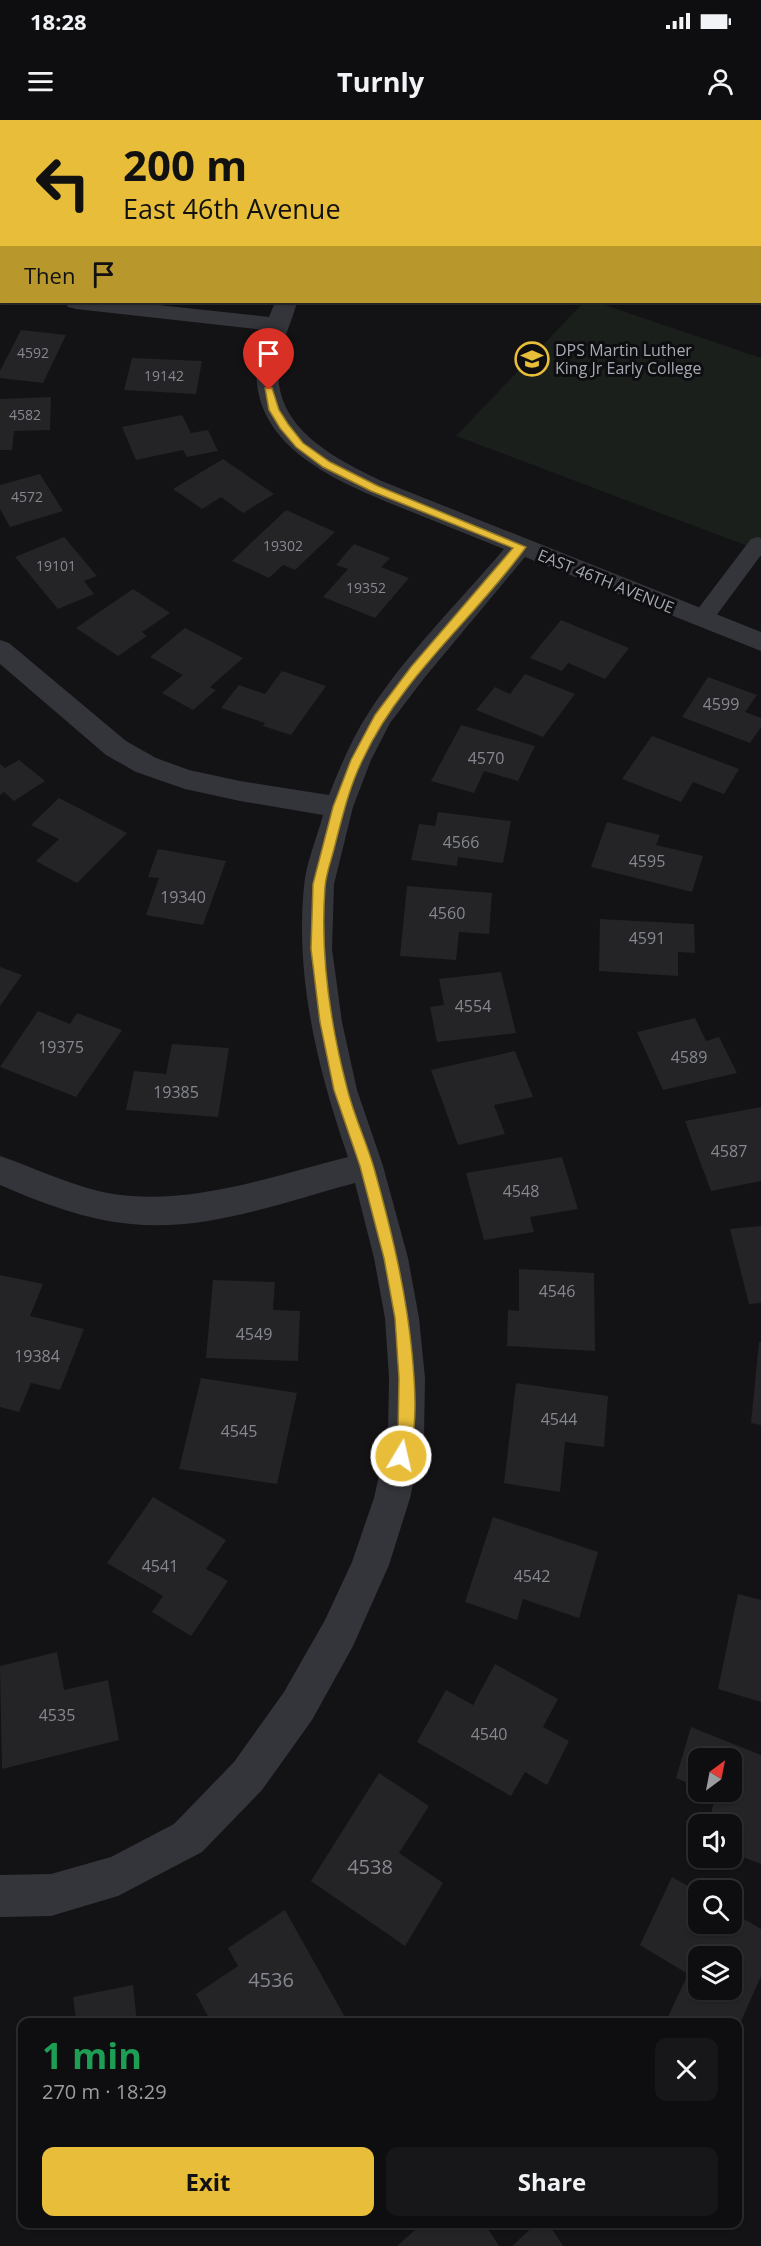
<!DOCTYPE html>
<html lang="en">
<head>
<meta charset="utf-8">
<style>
	body { margin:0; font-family:"Open Sans",sans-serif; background:#171719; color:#f1f3f6; height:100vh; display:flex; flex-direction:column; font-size:22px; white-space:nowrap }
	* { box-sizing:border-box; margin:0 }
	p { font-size:20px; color:#9b9c9f }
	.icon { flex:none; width:33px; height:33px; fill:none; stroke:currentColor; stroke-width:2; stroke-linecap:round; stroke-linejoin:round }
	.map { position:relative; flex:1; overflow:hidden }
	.sheet { position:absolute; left:18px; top:1898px; width:724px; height:210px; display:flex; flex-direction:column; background:#0e0e10; border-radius:12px; box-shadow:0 2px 4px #0004,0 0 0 2px #2e2e30 }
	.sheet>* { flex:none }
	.top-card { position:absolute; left:0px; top:0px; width:762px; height:183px; box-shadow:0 2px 4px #0004,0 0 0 2px #2e2e30; background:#e7bd39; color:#111; overflow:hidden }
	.needle { width:39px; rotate:32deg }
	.fabs { position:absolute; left:688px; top:1628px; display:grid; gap:12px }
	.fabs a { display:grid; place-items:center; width:54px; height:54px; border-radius:12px; background:#0e0e10; box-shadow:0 2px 4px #0004,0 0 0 2px #2e2e30; font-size:30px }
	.pin { position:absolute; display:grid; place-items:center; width:51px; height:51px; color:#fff; margin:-62px -26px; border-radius:50% 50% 50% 0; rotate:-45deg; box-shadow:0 0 6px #0007 }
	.pin .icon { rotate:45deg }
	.me { position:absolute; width:66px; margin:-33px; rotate:9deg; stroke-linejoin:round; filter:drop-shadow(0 0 4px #0008) }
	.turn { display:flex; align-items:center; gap:21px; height:126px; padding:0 24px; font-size:27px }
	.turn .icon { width:78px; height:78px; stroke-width:2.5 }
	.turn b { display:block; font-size:42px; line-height:51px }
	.then { display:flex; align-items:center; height:57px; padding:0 24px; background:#0003; gap:12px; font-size:22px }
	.round { display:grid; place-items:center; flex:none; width:63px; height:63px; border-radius:12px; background:#171719 }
	.headline { display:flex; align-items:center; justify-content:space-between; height:102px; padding:0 24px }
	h1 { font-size:36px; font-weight:700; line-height:45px; color:#1e9e55 }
	.cta { display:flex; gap:12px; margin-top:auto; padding:12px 24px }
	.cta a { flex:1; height:69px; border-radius:12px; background:#e7bd39; color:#111; font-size:24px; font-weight:700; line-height:69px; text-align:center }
	.cta a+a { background:#171719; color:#f1f3f6 }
	.status { display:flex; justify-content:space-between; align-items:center; height:42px; padding:0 30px; background:#0e0e10; direction:ltr }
	.status svg { height:16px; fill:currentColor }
	header { display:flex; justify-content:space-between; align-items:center; height:78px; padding:0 24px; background:#0e0e10; font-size:27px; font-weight:700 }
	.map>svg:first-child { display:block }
	.green { fill:#1a1f1b }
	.building { fill:#242326; fill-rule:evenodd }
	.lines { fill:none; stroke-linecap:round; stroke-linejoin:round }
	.service { fill:#34353a; fill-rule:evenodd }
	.minor { fill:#34353a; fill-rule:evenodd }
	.route { fill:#e7bd39; stroke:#967b25; stroke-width:1.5 }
	.labels { text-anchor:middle; stroke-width:6; stroke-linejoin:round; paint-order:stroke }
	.far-number-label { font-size:14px; fill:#868890 }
	.far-poi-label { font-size:16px; fill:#a6a9b4; stroke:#0e0e10; text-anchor:start }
	.far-street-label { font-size:16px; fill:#a6a9b4; stroke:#0e0e10 }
	.number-label { font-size:16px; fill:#868890 }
	.near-number-label { font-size:20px; fill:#868890 }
</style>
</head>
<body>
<div class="status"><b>18:28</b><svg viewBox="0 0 49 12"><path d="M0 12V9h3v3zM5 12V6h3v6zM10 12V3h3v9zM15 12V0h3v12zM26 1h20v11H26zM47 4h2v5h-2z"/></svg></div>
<header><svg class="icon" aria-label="menu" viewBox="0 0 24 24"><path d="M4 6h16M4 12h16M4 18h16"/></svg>Turnly<svg class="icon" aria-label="person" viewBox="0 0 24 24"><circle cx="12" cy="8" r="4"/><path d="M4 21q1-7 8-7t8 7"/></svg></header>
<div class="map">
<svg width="761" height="2126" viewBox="0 0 761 2126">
	<rect width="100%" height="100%" fill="#131315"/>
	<polygon class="green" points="584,182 596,182 761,238 761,431 456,316"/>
	<g class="building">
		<polygon points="21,210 66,215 43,263 0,258 0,251"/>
		<polygon points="132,238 202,241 196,274 124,270"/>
		<polygon points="51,277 50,310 14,311 12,330 0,330 0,279"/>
		<polygon points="182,295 191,313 208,310 218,331 187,337 183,330 136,340 122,307"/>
		<polygon points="223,339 274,374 243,393 221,377 202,389 173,369"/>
		<polygon points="40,354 63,391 10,407 0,389 0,365"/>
		<polygon points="286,390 335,412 295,450 283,445 269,458 232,441"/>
		<polygon points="64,417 97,456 84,461 94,474 58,489 15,437"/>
		<polygon points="354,424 390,438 381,447 409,458 375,498 323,477 348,449 336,445"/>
		<polygon points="133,469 170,493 142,512 147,516 118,536 76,508"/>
		<polygon points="561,500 629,528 605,559 568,543 562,551 530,538"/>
		<polygon points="185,508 243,538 210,567 216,570 193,590 162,573 183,555 150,537"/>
		<polygon points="282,551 326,566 291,615 263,606 265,603 221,588 239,565 265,574"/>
		<polygon points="525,554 575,574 543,617 476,590 495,567 510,574"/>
		<polygon points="708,557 757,575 745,592 761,598 761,607 750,623 682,597"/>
		<polygon points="461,605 535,626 518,661 484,651 474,673 431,661"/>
		<polygon points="652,616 739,649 724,674 693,662 681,682 622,659"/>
		<polygon points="19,640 45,661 14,681 4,672 0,675 0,644 5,648"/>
		<polygon points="59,678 127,713 77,763 36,741 59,719 31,705"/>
		<polygon points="438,692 511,701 503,743 458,737 457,746 411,740 419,704 435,706"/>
		<polygon points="607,702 660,715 656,725 703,736 692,772 591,747"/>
		<polygon points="158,729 226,741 203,805 146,795 159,758 148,757"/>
		<polygon points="407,766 492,773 489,814 459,812 456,840 400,836"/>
		<polygon points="600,799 694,804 695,833 678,832 678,856 599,851"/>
		<polygon points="0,847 22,855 0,886"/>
		<polygon points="501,852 516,913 437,922 430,887 444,885 439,859"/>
		<polygon points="38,891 70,904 77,893 122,910 76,977 0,947"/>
		<polygon points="695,898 706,921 719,917 737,953 663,970 637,912"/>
		<polygon points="172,924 229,928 218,997 126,990 134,951 166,954"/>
		<polygon points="515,931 533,977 494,985 505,1014 458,1025 431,950"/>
		<polygon points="761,987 761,1061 711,1071 685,1001"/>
		<polygon points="562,1037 578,1089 530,1097 534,1112 484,1120 466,1053"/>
		<polygon points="761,1106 761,1183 749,1184 730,1109"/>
		<polygon points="519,1149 594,1153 595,1231 507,1226 508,1190 519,1191"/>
		<polygon points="0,1155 43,1164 30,1196 84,1209 60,1270 31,1263 19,1292 0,1287"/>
		<polygon points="213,1160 275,1162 273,1190 300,1191 298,1241 206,1238"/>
		<polygon points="759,1222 761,1222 761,1305 751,1303"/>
		<polygon points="201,1258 297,1273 277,1364 179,1349"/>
		<polygon points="516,1263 608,1276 604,1327 565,1322 560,1372 504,1363"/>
		<polygon points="153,1377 226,1420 206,1449 228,1461 191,1516 152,1492 163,1476 107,1443"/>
		<polygon points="493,1397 598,1432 579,1498 523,1479 517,1500 465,1482"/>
		<polygon points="738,1474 761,1480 761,1582 718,1569"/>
		<polygon points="57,1532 64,1570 108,1560 119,1620 2,1649 0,1546"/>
		<polygon points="495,1544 558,1579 543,1607 569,1621 547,1665 525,1652 511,1676 417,1622 446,1570 473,1585"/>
		<polygon points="691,1607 761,1635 761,1744 732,1733 732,1704 708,1704 716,1675 707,1671 732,1671 732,1638 699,1638 699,1668 676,1658"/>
		<polygon points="379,1653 429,1686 399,1733 443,1763 405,1826 311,1761"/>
		<path d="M 672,1757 L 699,1772 L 699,1803 L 732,1803 L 732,1792 L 761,1809 L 761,1856 L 738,1908 L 738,1902 L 672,1902 L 667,1899 L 688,1854 L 640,1825 ZM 699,1836 L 732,1836 L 732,1869 L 699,1869 Z"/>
		<polygon points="285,1790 346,1899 342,1902 211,1902 196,1874 238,1846 228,1828"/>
		<polygon points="133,1865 137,1902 66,1902 76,1899 73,1877"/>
		<polygon points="423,2103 484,2103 499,2126 397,2126"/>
		<polygon points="537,2103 548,2103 563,2126 512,2126"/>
	</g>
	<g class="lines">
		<polygon class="service" points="758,417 761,418 761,435 710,504 702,506 694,504 691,499 694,494 751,419"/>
		<g class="minor">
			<polygon points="360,0 380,0 359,2"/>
			<rect x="0" y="166" width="2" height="14"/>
			<path d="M 65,182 L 131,182 L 269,197 L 275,182 L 297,182 C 292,202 281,222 279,243 C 271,308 336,339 384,362 L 761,512 L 761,531 L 525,437 L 425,557 L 390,603 L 371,640 L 353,687 L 334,764 L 332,829 L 342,902 L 357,970 L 383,1046 L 408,1138 L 419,1198 L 425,1258 L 424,1315 L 410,1378 L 389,1445 L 353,1526 L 312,1600 L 262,1670 L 202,1732 L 118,1776 L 51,1796 L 0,1797 L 0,1755 L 51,1754 L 111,1737 L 174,1704 L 234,1642 L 284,1572 L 325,1500 L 352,1442 L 374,1378 L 388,1315 L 389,1258 L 385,1198 L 374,1138 L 355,1063 C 283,1082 206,1112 131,1104 C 86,1100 42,1083 0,1065 L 0,1036 C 38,1049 73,1067 113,1074 C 192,1086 272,1056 348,1037 C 318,950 295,859 304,766 C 306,743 317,718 323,695 L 240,681 L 185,669 L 136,652 L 106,635 L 0,544 L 0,520 L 9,523 L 126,621 L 156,638 L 189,650 L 240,661 L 329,675 C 340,647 352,618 369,592 C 407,533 459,482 504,429 C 470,415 436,402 402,388 C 322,356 229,315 264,210 L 76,189 L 68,187 Z"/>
		</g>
	</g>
	<path class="route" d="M 265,268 L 272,268 L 279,290 L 288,304 L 303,323 L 330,342 L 378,366 L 526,427 C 474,499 401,557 363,639 C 349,667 342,698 334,729 C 331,741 326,754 325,767 C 320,835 330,903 347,968 C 354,996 366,1021 374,1048 C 391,1109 406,1170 412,1233 C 415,1264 419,1312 406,1341 L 401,1343 L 396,1341 L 393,1336 L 398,1315 L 399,1258 L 395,1198 L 384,1138 L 360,1046 L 334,970 L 320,902 L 311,829 L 313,764 L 333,687 L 351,640 L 375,595 L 411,547 L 513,428 L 371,371 L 323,347 L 296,327 L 280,308 L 269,290 Z"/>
	<defs>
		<symbol id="school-ring" viewBox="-11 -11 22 22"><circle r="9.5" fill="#0e0e10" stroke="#e7bd39" stroke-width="1.5"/><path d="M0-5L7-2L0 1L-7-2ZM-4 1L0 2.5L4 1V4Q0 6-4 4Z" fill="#e7bd39"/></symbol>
	</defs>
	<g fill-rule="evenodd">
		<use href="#school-ring" x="513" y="220" width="38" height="38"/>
	</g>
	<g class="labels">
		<g class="far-number-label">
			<text x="33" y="238">4592</text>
			<text x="164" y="261">19142</text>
			<text x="25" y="300">4582</text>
			<text x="27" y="382">4572</text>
			<text x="283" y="431">19302</text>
			<text x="56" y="451">19101</text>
			<text x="366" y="473">19352</text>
		</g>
		<g class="far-poi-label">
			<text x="555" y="236">DPS Martin Luther<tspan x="555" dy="18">King Jr Early College</tspan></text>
		</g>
		<g class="far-street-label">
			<text transform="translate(606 461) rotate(22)" y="6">EAST 46TH AVENUE</text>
		</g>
		<g class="number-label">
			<text x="721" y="590">4599</text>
			<text x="486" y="644">4570</text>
			<text x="461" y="728">4566</text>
			<text x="647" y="747">4595</text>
			<text x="183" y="783">19340</text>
			<text x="447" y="799">4560</text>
			<text x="647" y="824">4591</text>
			<text x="473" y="892">4554</text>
			<text x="61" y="933">19375</text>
			<text x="689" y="943">4589</text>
			<text x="176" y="978">19385</text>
			<text x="729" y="1037">4587</text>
			<text x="521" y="1077">4548</text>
			<text x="557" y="1177">4546</text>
			<text x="254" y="1220">4549</text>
			<text x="37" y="1242">19384</text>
			<text x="559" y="1305">4544</text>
			<text x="239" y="1317">4545</text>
			<text x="160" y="1452">4541</text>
			<text x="532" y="1462">4542</text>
			<text x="57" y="1601">4535</text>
			<text x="489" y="1620">4540</text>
		</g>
		<g class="near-number-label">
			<text x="370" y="1754">4538</text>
			<text x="271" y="1867">4536</text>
		</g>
	</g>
</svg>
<div class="fabs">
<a><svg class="needle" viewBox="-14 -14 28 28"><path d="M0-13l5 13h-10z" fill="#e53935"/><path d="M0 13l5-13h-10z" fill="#9b9c9f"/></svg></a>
<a><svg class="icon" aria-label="sound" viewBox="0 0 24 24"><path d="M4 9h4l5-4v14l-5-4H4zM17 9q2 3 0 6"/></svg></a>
<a><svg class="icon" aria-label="search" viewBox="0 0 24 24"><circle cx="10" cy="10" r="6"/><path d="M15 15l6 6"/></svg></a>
<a><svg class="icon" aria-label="layers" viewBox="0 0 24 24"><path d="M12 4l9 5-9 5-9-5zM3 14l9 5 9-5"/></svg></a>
</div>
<div class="pin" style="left:269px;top:270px;background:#d93025"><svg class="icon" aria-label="arrive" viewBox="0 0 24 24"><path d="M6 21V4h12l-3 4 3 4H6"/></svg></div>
<svg class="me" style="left:401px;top:1336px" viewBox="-20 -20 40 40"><circle r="17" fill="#e7bd39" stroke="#fff" stroke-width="3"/><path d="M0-11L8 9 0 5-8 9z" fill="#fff"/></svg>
<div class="top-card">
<div class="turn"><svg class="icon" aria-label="left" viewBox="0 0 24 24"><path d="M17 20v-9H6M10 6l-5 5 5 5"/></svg><div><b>200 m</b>East 46th Avenue</div></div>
<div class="then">Then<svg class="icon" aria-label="arrive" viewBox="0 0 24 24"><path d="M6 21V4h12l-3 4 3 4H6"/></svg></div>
</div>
<section class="sheet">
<div class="headline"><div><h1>1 min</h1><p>270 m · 18:29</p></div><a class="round"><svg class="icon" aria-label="close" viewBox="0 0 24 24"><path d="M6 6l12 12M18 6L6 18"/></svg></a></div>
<div class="cta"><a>Exit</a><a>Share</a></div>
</section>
</div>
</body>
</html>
